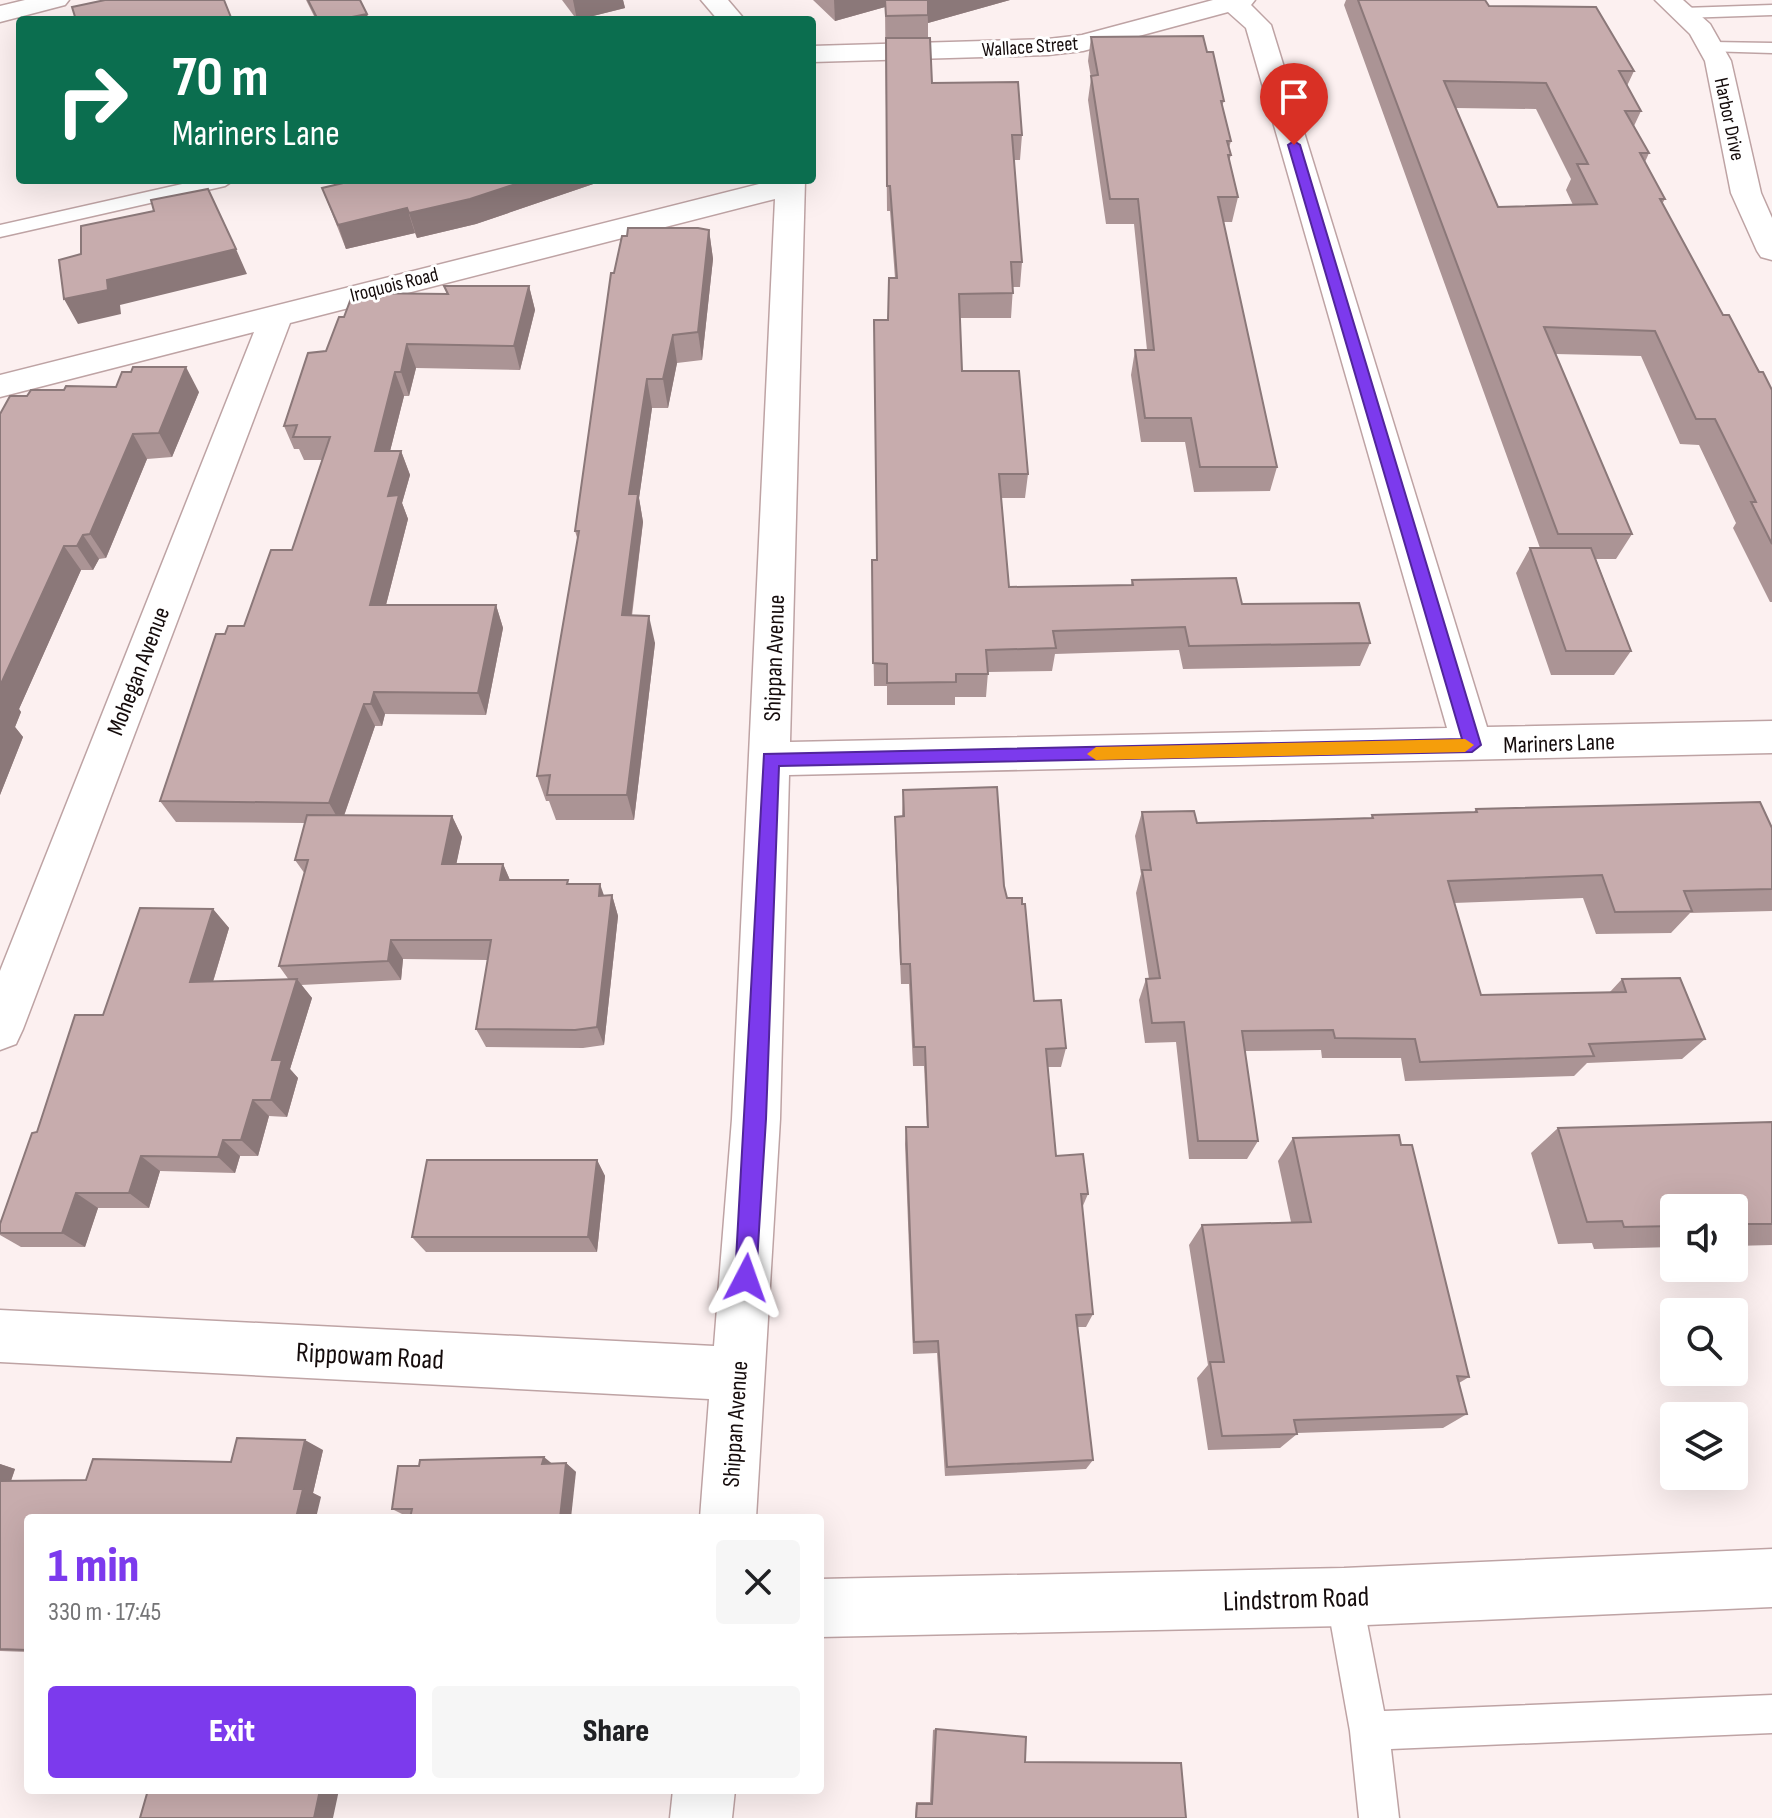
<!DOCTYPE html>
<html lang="en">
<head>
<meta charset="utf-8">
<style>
	body { margin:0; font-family:"Sofia Sans Condensed",sans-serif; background:#f6f6f6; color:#202124; height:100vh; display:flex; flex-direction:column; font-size:30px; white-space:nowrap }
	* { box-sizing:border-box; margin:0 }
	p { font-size:26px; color:#757577 }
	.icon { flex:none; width:44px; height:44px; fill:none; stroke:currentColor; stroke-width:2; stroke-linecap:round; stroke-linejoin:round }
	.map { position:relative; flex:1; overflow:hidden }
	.drawer { position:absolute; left:24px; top:1514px; width:800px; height:280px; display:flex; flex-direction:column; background:#fff; border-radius:8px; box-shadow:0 8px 32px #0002 }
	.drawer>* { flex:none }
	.top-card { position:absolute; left:16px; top:16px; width:800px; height:168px; border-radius:8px; box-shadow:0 8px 32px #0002; background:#0b6e4f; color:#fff; overflow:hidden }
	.fabs { position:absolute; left:1660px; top:1194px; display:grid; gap:16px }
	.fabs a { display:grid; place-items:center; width:88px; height:88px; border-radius:8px; background:#fff; box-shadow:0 8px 32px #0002; font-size:40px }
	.pin { position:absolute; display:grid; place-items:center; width:68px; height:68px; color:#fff; margin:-82px -34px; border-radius:50% 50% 50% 0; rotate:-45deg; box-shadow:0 0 8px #0007 }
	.pin .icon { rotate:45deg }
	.me { position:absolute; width:88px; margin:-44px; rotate:4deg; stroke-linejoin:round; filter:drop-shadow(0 0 6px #0008) }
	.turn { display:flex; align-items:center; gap:28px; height:168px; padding:0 24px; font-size:36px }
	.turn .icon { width:104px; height:104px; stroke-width:2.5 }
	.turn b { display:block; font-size:56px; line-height:68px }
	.round { display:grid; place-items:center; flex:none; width:84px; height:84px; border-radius:8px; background:#f6f6f6 }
	.overview { display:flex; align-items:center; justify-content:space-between; height:136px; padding:0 24px }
	h1 { font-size:48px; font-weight:800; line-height:60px; color:#7c3aed }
	.primary-button { display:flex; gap:16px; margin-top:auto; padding:16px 24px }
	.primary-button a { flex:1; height:92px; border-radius:8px; background:#7c3aed; color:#fff; font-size:32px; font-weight:800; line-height:92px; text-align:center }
	.primary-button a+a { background:#f6f6f6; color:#202124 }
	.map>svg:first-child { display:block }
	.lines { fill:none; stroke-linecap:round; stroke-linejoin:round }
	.service-casing { stroke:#bea3a4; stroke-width:3 }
	.minor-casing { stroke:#bea3a4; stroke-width:3 }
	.service { fill:#fff; fill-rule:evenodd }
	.minor { fill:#fff; fill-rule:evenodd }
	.wall { fill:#ab9495; fill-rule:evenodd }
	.shaded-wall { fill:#8b7879 }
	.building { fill:#c7acad; stroke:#8b7879; stroke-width:2; fill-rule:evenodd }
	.route { fill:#7c3aed; stroke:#51269a; stroke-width:2 }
	.slow { fill:#f59e0b }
	.labels { text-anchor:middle; stroke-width:6; stroke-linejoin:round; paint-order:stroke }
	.far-street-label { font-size:20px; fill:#150c0c; stroke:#fff }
	.street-label { font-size:24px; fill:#150c0c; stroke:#fff }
	.near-street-label { font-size:28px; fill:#150c0c; stroke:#fff }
</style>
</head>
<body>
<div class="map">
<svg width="1772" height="1818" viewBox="0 0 1772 1818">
	<rect width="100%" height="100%" fill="#fcf0f0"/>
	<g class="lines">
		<defs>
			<g id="service">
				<polygon points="1772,5 1772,15 1683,18 1675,13 1683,8"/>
				<polygon points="1712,42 1772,43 1772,53 1706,51 1704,47 1706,43"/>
				<polygon points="200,180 234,180 225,186 0,237 0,225"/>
				<polygon points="1344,1579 1357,1584 1362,1597 1384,1711 1772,1695 1772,1733 1391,1749 1399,1818 1359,1818 1350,1731 1326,1597 1331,1584"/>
			</g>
			<g id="minor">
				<polygon points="25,0 69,0 65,5 0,22 0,6"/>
				<polygon points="701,0 728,0 745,20 718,20"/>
				<polygon points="1213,0 1255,0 1251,5 1271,25 1487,727 1772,721 1772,753 789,775 780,1119 756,1518 700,1518 709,1399 0,1362 0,1310 714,1346 732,1119 775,199 290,323 23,1029 16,1044 0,1050 0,971 254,332 0,397 0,375 775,180 805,180 790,742 1447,728 1246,28 1228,12 1083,51 1048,55 812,62 812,46 1048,39 1082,35"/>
				<polygon points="1655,0 1683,0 1710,24 1731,61 1761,193 1772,218 1772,260 1761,257 1757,251 1731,193 1705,61 1690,34"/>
				<polygon points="1772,1549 1772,1607 1344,1626 820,1637 820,1579 1344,1568"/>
				<polygon points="673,1790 735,1790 732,1818 670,1818"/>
			</g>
		</defs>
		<use href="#service" class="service-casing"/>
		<use href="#minor" class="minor-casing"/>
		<use href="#service" class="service"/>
		<use href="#minor" class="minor"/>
	</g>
	<g class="wall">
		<polygon points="306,0 360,0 369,20 316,20"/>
		<polygon points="562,0 623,0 625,8 577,20"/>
		<polygon points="813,0 1010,0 928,23 928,38 932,83 1022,135 1020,160 1014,160 1022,262 1020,287 1013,287 1011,318 960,318 962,371 1028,474 1025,498 1001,498 1009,587 1131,585 1132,580 1242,604 1370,643 1360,666 1183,669 1179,650 1055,654 1052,671 988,672 986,697 955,697 955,705 887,705 887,686 874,686 872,560 877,560 888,320 895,278 890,211 887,211 885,7 835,21"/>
		<path d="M 1346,0 L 1485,0 L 1489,6 L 1634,71 L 1627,86 L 1641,111 L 1634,126 L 1649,153 L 1645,162 L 1665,199 L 1662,204 L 1723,315 L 1772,390 L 1772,602 L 1770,602 L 1733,528 L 1736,523 L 1699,445 L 1680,444 L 1641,356 L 1555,354 L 1632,534 L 1616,559 L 1596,559 L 1631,651 L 1614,675 L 1551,675 L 1516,573 L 1530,548 L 1540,548 L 1344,5 ZM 1455,108 L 1536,109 L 1571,179 L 1566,190 L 1573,205 L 1498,207 Z"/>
		<polygon points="1091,37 1207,52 1224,101 1222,106 1231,141 1229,148 1231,155 1229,161 1238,197 1232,222 1223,222 1277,467 1270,491 1194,492 1185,442 1141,442 1131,375 1135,350 1147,350 1134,224 1106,224 1088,100 1091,78 1088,61"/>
		<polygon points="356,180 605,180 476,224 417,238 415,233 346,249 322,188"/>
		<polygon points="709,230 713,259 702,360 677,363 668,408 652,408 639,498 643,522 632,616 655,643 634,820 556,820 549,801 546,801 537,776 578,541 575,531 614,273"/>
		<polygon points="444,286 529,286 535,310 520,370 416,368 409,396 404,396 390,451 401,451 410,475 402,503 408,519 386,605 496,605 503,628 486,715 385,714 382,726 375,726 344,816 452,816 462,837 456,864 503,864 510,880 570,884 604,896 612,895 618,916 604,1045 583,1048 486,1047 476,1029 488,960 403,959 401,980 301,985 312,998 290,1069 298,1078 287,1117 269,1116 258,1156 240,1156 235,1173 160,1171 149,1208 98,1208 85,1247 21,1247 0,1235 0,1224 37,1132 103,1015 213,909 229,928 213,982 289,980 279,966 305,874 295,860 305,823 176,822 160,801 225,634 244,626 292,550 322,460 304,460 299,449 294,449 284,426 344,317 447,294"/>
		<polygon points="199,392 172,457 147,459 106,558 99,559 93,570 81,570 19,709 21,712 15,727 23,737 0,795 0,414"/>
		<polygon points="903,790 1004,886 1034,1001 1066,1048 1061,1067 1048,1067 1056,1156 1088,1194 1082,1208 1093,1314 1086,1327 1077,1327 1093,1460 1086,1469 945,1476 937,1353 913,1354 905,1144 906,1127 927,1127 924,1066 913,1066 909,984 901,984 895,839 895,817 902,816"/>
		<polygon points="1476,809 1772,828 1772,911 1690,913 1671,933 1596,934 1583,898 1454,903 1481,995 1609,993 1622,979 1705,1039 1682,1059 1587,1063 1574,1076 1405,1081 1401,1058 1322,1058 1321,1050 1245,1051 1258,1141 1247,1159 1189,1159 1176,1042 1145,1043 1139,1000 1146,979 1149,979 1136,893 1141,874 1135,836 1142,812 1197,823 1371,818 1372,815 1474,812"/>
		<polygon points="1772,1122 1772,1245 1734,1246 1734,1208 1674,1208 1674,1247 1594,1249 1592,1243 1558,1244 1531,1153 1558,1128"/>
		<polygon points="1293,1138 1469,1377 1459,1383 1467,1414 1443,1428 1297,1433 1297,1434 1280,1448 1208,1450 1197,1378 1208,1365 1189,1245 1202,1225 1291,1222 1278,1161"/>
		<polygon points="597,1160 605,1176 597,1252 426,1252 412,1237"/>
		<polygon points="323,1450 313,1493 321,1497 28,1518 28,1652 0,1651 0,1464 15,1469 11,1481 86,1480"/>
		<polygon points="566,1463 576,1472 410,1517 408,1517 392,1509 552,1464"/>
		<polygon points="936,1729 1025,1762 1186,1818 915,1818 916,1802 930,1802 933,1730"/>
	</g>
	<g class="shaded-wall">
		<polygon points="573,0 623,0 625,8 577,20"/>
		<polygon points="834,0 885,0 885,7 835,21"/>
		<polygon points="927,0 1010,0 928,23"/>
		<polygon points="367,14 369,20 337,20"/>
		<polygon points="528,180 605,180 476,224 417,238 409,213"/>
		<polygon points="407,208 415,233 346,249 338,225"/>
		<polygon points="709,230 713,259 702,360 698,332"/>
		<polygon points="236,249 247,274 120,305 121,314 78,324 64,299 107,280"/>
		<polygon points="529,286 535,310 520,370 514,346"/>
		<polygon points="673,335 677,363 668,408 663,379"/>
		<polygon points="407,344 416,368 409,396 401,372"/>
		<polygon points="186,367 199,392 172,457 159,433"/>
		<polygon points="395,372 404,396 384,475 375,451"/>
		<polygon points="647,379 652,408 639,498 643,522 628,642 622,615 629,494"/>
		<polygon points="133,434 147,459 106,558 90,534"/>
		<polygon points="401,451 410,475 402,503 408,519 380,628 370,605 388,496"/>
		<polygon points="83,535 99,559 93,570 77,546"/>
		<polygon points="64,546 81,570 19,709 21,712 15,727 23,737 0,795 0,686"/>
		<polygon points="496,605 503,628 486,715 478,693"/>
		<polygon points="649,616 655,643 634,820 627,795"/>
		<polygon points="374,692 385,714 382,726 371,704"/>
		<polygon points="364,704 375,726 341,824 329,803"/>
		<polygon points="452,816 462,837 452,885 442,864"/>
		<polygon points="503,864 512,885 500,880"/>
		<polygon points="600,884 607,904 599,896"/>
		<polygon points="612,895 618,916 604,1045 597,1027"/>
		<polygon points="213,909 229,928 207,1001 190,982"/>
		<polygon points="391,940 403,959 401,980 388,961"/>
		<polygon points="297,979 312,998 290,1069 298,1078 287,1117 271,1100 272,1060"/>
		<polygon points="253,1100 269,1116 258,1156 241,1140"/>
		<polygon points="223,1140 240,1156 235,1173 218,1157"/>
		<polygon points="141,1156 160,1171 149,1208 129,1193"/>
		<polygon points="597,1160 605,1176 597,1252 588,1237"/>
		<polygon points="76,1193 98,1208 85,1247 62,1233"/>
		<polygon points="305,1440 323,1450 313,1493 321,1497 316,1518 296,1518 294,1489"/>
		<polygon points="544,1457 555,1466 542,1464"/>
		<polygon points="566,1463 576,1472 571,1518 560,1518"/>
		<polygon points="0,1464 15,1469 8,1489 0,1487"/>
		<polygon points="320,1790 339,1790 333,1818 314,1818"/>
	</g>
	<g class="building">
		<polygon points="105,0 224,0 232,20 76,20 72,7"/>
		<polygon points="308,0 360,0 367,14 337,20 318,20"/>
		<polygon points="885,0 928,0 928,15 886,16"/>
		<path d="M 1358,0 L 1485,0 L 1489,6 L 1596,7 L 1634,71 L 1619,71 L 1641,111 L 1625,111 L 1649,153 L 1640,153 L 1665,199 L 1660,199 L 1723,315 L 1729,315 L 1759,372 L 1763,372 L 1772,390 L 1772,544 L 1751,502 L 1756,502 L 1715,419 L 1696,419 L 1655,331 L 1544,327 L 1632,534 L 1558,534 ZM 1444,81 L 1546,83 L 1588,164 L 1577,164 L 1597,204 L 1498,207 Z"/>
		<polygon points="1203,36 1207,52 1213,52 1224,101 1221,101 1231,141 1227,141 1231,155 1228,155 1238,197 1218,197 1277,467 1200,467 1191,418 1145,418 1135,350 1154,350 1138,199 1110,199 1091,76 1098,75 1091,37"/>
		<polygon points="886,38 930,38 932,83 1018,82 1022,135 1012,135 1022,262 1011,262 1013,293 959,294 962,371 1019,371 1028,474 999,474 1009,587 1133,585 1132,580 1236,578 1242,604 1359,603 1370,643 1189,646 1185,627 1053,631 1056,648 986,650 988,674 956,674 956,682 887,683 887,664 873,663 872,560 877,560 874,320 888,320 889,278 897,278 890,186 887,186"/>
		<polygon points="356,180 528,180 470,199 409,213 407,208 338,225 322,188"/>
		<polygon points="208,189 236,249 107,280 108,290 64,299 59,260 81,254 81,226 154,211 151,200"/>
		<polygon points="628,228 698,228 709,230 698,332 673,335 663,379 647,379 629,494 638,494 622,615 649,616 627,795 547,795 550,775 537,776 579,531 575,531 611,273 614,273 622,236 627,236"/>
		<polygon points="444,286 529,286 514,346 407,344 401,372 395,372 375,451 401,451 388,496 399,495 370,605 496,605 478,693 374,692 371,704 364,704 329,803 160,801 216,634 225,634 228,626 244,626 271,550 292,550 330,437 293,437 297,425 284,426 308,353 326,351 339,317 344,317 353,293 448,294"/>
		<polygon points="133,367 186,367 159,433 133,434 90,534 83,535 77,546 64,546 0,686 0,414 10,396 27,396 31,390 64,390 66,386 116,387 122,372 131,372"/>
		<polygon points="1530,548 1591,548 1631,651 1566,651"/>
		<polygon points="997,787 1004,886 1007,898 1022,898 1022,904 1025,904 1034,1001 1061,1000 1066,1048 1046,1049 1056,1156 1083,1154 1088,1194 1081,1194 1093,1314 1076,1315 1093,1460 947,1467 938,1341 914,1342 906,1127 928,1127 925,1047 914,1047 910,964 901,964 895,817 904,816 903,790"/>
		<polygon points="1760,802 1772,828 1772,889 1684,891 1692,911 1615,912 1602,875 1448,881 1481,995 1626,992 1622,979 1680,978 1705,1039 1589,1044 1594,1056 1420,1062 1415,1039 1335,1038 1333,1030 1242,1031 1258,1141 1198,1141 1184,1022 1152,1023 1146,979 1160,978 1142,870 1151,870 1142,812 1194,811 1197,823 1373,818 1372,815 1477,812 1476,809"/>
		<polygon points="307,815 452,816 442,864 503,864 500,880 568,880 567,884 600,884 599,896 612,895 597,1027 575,1030 476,1029 491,940 391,940 388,961 279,966 308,860 295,860"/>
		<polygon points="140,908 213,909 190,982 297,979 272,1060 282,1060 271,1100 253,1100 241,1140 223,1140 218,1157 141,1156 129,1193 76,1193 62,1233 0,1233 0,1224 32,1133 37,1132 75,1015 103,1015"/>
		<polygon points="1772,1122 1772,1224 1734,1224 1734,1208 1674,1208 1674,1226 1624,1227 1622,1221 1587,1222 1558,1128"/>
		<polygon points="1399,1135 1401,1145 1412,1145 1469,1377 1457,1376 1467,1414 1294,1420 1297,1434 1222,1436 1210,1362 1224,1362 1202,1225 1311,1222 1293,1138"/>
		<polygon points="427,1160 597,1160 588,1237 412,1237"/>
		<polygon points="237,1438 305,1440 294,1489 303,1489 296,1518 28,1518 28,1650 0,1649 0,1481 86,1480 93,1459 231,1462"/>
		<polygon points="544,1457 542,1464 566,1463 560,1518 410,1518 412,1509 392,1509 398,1466 419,1466 420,1460"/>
		<polygon points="936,1729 1026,1737 1025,1762 1181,1763 1186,1818 916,1818 917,1804 932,1804"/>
		<polygon points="148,1790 320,1790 314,1818 140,1818"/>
	</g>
	<polygon class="route" points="1294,141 1300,145 1481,745 1472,752 779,766 766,1119 756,1278 753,1285 746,1289 738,1285 735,1278 764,754 1462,739 1288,145"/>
	<polygon class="slow" points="1465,739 1474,745 1465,752 1096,760 1087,754 1096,747"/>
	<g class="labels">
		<g class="far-street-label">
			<text transform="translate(1030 46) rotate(-4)" y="7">Wallace Street</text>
			<text transform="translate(1730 119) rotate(78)" y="7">Harbor Drive</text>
			<text transform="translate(394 284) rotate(-14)" y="7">Iroquois Road</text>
		</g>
		<g class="street-label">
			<text transform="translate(774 658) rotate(-88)" y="8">Shippan Avenue</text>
			<text transform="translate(138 671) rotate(-69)" y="8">Mohegan Avenue</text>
			<text transform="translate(1559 743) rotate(-2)" y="8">Mariners Lane</text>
			<text transform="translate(735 1424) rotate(-86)" y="8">Shippan Avenue</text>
		</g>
		<g class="near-street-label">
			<text transform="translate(370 1355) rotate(3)" y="10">Rippowam Road</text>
			<text transform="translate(1296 1598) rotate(-2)" y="10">Lindstrom Road</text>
		</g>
	</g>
</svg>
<div class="fabs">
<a><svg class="icon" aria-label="sound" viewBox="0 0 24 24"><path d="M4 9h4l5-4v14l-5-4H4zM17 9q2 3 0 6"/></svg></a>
<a><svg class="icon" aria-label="search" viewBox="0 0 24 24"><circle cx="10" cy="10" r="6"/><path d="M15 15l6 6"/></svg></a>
<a><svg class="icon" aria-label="layers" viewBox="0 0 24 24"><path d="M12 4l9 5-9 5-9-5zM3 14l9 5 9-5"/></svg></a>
</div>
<div class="pin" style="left:1294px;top:145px;background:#d93025"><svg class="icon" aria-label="arrive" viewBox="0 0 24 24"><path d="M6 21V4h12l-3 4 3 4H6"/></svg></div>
<svg class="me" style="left:746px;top:1278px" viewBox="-20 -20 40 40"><path d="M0-17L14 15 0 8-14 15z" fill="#7c3aed" stroke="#fff" stroke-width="4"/></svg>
<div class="top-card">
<div class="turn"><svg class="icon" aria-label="right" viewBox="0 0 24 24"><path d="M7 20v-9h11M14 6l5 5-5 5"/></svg><div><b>70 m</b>Mariners Lane</div></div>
</div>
<section class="drawer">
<div class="overview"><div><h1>1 min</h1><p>330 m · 17:45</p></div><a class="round"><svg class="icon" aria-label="close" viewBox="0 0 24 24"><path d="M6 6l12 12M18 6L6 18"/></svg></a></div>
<div class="primary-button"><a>Exit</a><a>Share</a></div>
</section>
</div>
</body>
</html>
